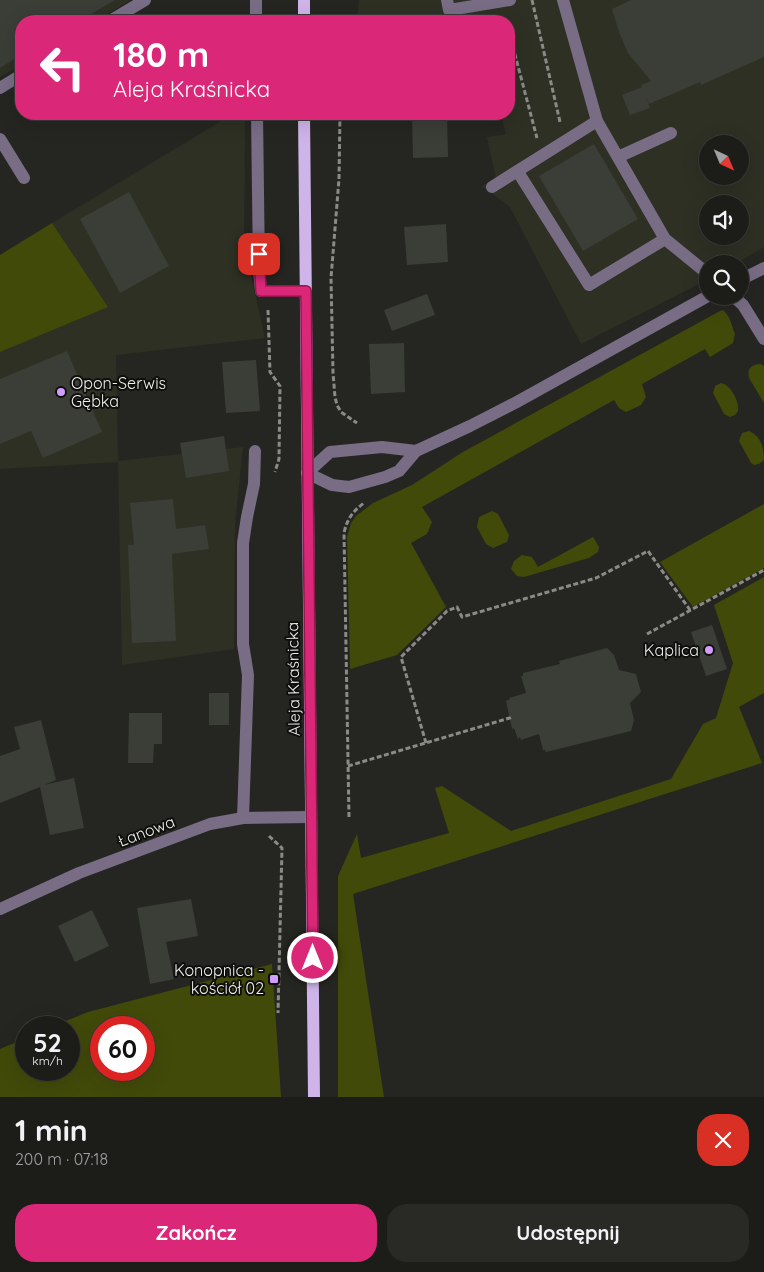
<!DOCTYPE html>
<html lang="pl">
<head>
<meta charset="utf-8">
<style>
	body { margin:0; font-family:Quicksand,sans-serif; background:#292926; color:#f1f3f6; height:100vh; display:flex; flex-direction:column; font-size:19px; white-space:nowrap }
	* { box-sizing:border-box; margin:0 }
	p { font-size:16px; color:#a0a1a2 }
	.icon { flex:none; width:28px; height:28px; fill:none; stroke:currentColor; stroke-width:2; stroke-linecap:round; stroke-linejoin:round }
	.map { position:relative; height:1097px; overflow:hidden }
	.panel { display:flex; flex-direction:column; background:#1c1c19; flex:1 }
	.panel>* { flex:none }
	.hud { position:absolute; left:15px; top:15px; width:500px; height:105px; border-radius:20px; box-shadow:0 5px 20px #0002,0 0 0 1px #3a3a38; background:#db2777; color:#fff; overflow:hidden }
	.needle { width:32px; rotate:136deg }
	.controls { position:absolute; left:699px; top:135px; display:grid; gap:10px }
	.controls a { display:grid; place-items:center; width:50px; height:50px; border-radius:50%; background:#1c1c19; box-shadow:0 5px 20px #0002,0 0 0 1px #3a3a38; font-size:25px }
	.speed { position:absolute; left:15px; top:1016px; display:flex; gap:10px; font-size:25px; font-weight:700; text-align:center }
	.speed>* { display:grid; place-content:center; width:65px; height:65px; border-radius:50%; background:#1c1c19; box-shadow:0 5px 20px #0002,0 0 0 1px #3a3a38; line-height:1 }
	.speed small { font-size:12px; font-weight:400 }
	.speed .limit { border:8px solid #d22; background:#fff; color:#111 }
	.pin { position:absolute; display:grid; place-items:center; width:42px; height:42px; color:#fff; margin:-21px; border-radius:10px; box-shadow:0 2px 8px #0006 }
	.me { position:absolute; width:55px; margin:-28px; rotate:0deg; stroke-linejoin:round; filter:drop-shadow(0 0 4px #0008) }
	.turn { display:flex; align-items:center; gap:18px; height:105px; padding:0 15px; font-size:22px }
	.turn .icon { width:65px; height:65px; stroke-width:2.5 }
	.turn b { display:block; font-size:35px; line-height:42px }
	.round { display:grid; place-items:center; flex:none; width:52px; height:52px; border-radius:20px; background:#292926 }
	.overview { display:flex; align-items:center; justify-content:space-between; height:85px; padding:0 15px }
	h1 { font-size:30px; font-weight:800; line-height:38px }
	.action { display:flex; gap:10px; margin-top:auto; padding:10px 15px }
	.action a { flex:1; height:58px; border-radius:20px; background:#db2777; color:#fff; font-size:20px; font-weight:800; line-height:58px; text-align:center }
	.action a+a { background:#292926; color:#f1f3f6 }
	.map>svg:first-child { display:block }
	.built { fill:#2e3024; fill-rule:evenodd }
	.green { fill:#424a0a; fill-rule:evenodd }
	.building { fill:#3b3d37 }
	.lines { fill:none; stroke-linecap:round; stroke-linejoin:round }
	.path { stroke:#8a8b87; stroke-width:3; stroke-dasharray:5 2.5; stroke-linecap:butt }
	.minor { stroke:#796d86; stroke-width:12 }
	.major { stroke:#ceb4e8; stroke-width:12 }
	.route-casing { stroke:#8e194d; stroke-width:12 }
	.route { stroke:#db2777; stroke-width:9 }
	.poi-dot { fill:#d19dfe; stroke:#0e0f0c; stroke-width:2 }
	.labels { text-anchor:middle; stroke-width:4; stroke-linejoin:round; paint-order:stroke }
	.poi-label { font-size:16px; fill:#eff0ec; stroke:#0e0f0c; text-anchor:end }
	.street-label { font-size:16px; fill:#eff0ec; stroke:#0e0f0c }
</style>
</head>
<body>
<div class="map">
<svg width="764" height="1097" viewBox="0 0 764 1097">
	<rect width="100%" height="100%" fill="#252621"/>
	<g class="built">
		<polygon points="0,0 131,0 95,21 21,21 21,65 0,77"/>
		<path d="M 359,0 L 764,0 L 764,247 L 736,264 L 708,264 L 707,280 L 581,344 L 510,207 L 482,186 L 496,179 L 487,137 L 506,134 L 501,114 L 509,114 L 509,21 L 357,21 ZM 708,144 L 740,144 L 740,176 L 708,176 ZM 708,204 L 740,204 L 740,236 L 708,236 Z"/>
		<polygon points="233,114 245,114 244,245 265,338 116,355 118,461 243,447 235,524 234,649 122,665 118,462 0,469 0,352 107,307 52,223"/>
	</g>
	<g class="green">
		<polygon points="52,223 108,307 0,352 0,255"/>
		<path d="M 723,310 C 731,317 731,325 735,334 L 733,343 L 710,357 L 705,349 L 642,384 L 646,397 L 641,405 L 626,412 L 619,408 L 614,400 L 422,507 L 432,522 L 427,534 L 411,543 L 446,607 L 397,655 L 350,669 L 347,537 L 351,523 L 356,516 L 373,503 L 412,485 L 463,452 L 720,311 Z"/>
		<path d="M 761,364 L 764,366 L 764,403 L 749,378 C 747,369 751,364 761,364 Z"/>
		<path d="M 721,383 C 731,385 739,401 738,411 L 735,415 L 730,417 L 724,414 L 713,393 L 715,386 Z"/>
		<path d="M 749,431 C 761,436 764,448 764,460 L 759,464 L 754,465 L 751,463 L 739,441 L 742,433 Z"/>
		<polygon points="764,504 764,568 693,607 660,562"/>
		<polygon points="492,511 498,514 509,535 507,542 493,548 486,544 477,527 479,517"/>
		<polygon points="593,537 599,547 598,552 589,558 524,577 517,576 511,569 514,561 522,555 532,557 538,567"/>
		<polygon points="764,577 764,693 739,707 762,763 353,894 384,1097 338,1097 338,876 357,834 361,858 449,833 435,788 442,786 511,831 671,779 703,724 716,718 733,663 714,605"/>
		<path d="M 272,964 L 281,1097 L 0,1097 L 0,1049 L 26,1038 L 26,1070 L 69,1070 L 69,1028 L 51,1027 L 88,1012 ZM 101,1028 L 144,1028 L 144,1070 L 101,1070 Z"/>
	</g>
	<g class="building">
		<polygon points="0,0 115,0 79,21 21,21 21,55 0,68"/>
		<polygon points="631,0 764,0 764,57 701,85 700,82 649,104 645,95 650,108 630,115 622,95 642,87 641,85 651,81 628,53 619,32 612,9"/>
		<polygon points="412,114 447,114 448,157 413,158"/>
		<polygon points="594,144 638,219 583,251 539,176"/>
		<polygon points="129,192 169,266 120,293 80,219"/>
		<polygon points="446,224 448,262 407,265 404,227"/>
		<polygon points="427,294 435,315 392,331 384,310"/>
		<polygon points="404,343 405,392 371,394 369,344"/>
		<polygon points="67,351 102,432 43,458 31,431 0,444 0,379"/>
		<polygon points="256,360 260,411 226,413 222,362"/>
		<polygon points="224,436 229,471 186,478 180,443"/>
		<polygon points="173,499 176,529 205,525 209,549 172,554 176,641 132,643 128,545 134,545 130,503"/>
		<polygon points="712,625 727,669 706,676 691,632"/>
		<polygon points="607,648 614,655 619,670 636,674 641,692 630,703 634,720 631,731 546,752 545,750 543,750 539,734 521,740 520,737 518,739 514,728 512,729 506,701 510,699 509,698 526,693 521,676 523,676 523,673 560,664 559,661"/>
		<rect x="209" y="693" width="20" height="32"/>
		<polygon points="129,713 162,713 162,744 154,744 153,763 128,763"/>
		<polygon points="41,720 56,780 44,785 74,778 84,828 50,835 40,787 0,803 0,756 20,749 14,727"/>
		<polygon points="191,899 198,936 166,942 174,979 150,984 137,908"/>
		<polygon points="92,910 109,946 75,962 58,926"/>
	</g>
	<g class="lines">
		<g class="path">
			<polyline points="532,0 560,122"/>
			<polyline points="509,32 537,138"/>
			<polyline points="340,114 339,179 331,278 333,373 335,397 337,405 341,412 357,423"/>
			<polyline points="268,310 270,372 280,386 279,459 275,472"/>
			<polyline points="647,634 764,570"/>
			<polyline points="426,743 401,657 447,611 457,607 462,617 596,578 648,551 690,610"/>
			<polyline points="348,766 513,717"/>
			<path d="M 349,817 L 344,533 C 347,519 353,511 364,503"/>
			<polyline points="269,836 282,848 278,1013"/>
		</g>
		<g class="minor">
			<polyline points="256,0 256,21"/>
			<polyline points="447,0 449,10 510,0"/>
			<polyline points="563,0 597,121 665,239 708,274"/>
			<polyline points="110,21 145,0"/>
			<polyline points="0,88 21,75"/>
			<polyline points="257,114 259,270 261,291 306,291"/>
			<polyline points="0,139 24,178"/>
			<polyline points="618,157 671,133"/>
			<polyline points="518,172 589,285 665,239"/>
			<polyline points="492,187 597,121"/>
			<polyline points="740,280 764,268"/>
			<polyline points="733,296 743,305 764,339"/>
			<polyline points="416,451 382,447 330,452 307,473 332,485 349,487 385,477 399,471 416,451 470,426 515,403 708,296"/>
			<polyline points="243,818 248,675 243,644 243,543 247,517 254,484 255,451"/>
			<polyline points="0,909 79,873 210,824 243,818 311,817"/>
		</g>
		<g class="major">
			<polyline points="304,0 304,21"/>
			<polyline points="304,114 314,1097"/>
		</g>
	</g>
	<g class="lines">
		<defs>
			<polyline id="route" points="259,254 261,291 306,291 313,958"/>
		</defs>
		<use href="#route" class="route-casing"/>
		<use href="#route" class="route"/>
	</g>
	<g class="poi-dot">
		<circle cx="61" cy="392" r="5"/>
		<circle cx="709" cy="650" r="5"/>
		<rect x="269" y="974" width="10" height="10" rx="2.5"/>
	</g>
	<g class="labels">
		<g class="poi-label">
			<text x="71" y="389" text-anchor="start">Opon-Serwis<tspan x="71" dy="18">Gębka</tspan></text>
			<text x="699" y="656">Kaplica</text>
			<text x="264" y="976">Konopnica -<tspan x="264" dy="18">kościół 02</tspan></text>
		</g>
		<g class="street-label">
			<text transform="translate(293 679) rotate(-91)" y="6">Aleja Kraśnicka</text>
			<text transform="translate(146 831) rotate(-21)" y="6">Łanowa</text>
		</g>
	</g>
</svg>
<div class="controls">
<a><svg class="needle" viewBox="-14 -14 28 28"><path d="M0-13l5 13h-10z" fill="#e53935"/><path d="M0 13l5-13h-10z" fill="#a0a1a2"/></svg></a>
<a><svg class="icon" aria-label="sound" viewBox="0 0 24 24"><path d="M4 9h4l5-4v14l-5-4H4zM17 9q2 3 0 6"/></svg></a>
<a><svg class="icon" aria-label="search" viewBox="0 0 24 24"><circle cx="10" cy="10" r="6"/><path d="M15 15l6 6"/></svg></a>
</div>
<div class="speed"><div>52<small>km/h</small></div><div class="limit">60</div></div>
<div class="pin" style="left:259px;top:254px;background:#d93025"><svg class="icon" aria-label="arrive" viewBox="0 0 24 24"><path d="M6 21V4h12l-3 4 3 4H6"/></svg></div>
<svg class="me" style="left:313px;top:958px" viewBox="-20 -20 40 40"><circle r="17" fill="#db2777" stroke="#fff" stroke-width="3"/><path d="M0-11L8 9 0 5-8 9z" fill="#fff"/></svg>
<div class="hud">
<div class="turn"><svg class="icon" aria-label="left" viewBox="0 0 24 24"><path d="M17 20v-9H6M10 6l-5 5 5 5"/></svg><div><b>180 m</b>Aleja Kraśnicka</div></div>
</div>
</div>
<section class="panel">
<div class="overview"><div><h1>1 min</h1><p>200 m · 07:18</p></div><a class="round" style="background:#d93025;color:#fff"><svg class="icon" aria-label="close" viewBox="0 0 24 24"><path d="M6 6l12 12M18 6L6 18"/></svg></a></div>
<div class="action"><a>Zakończ</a><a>Udostępnij</a></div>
</section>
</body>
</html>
